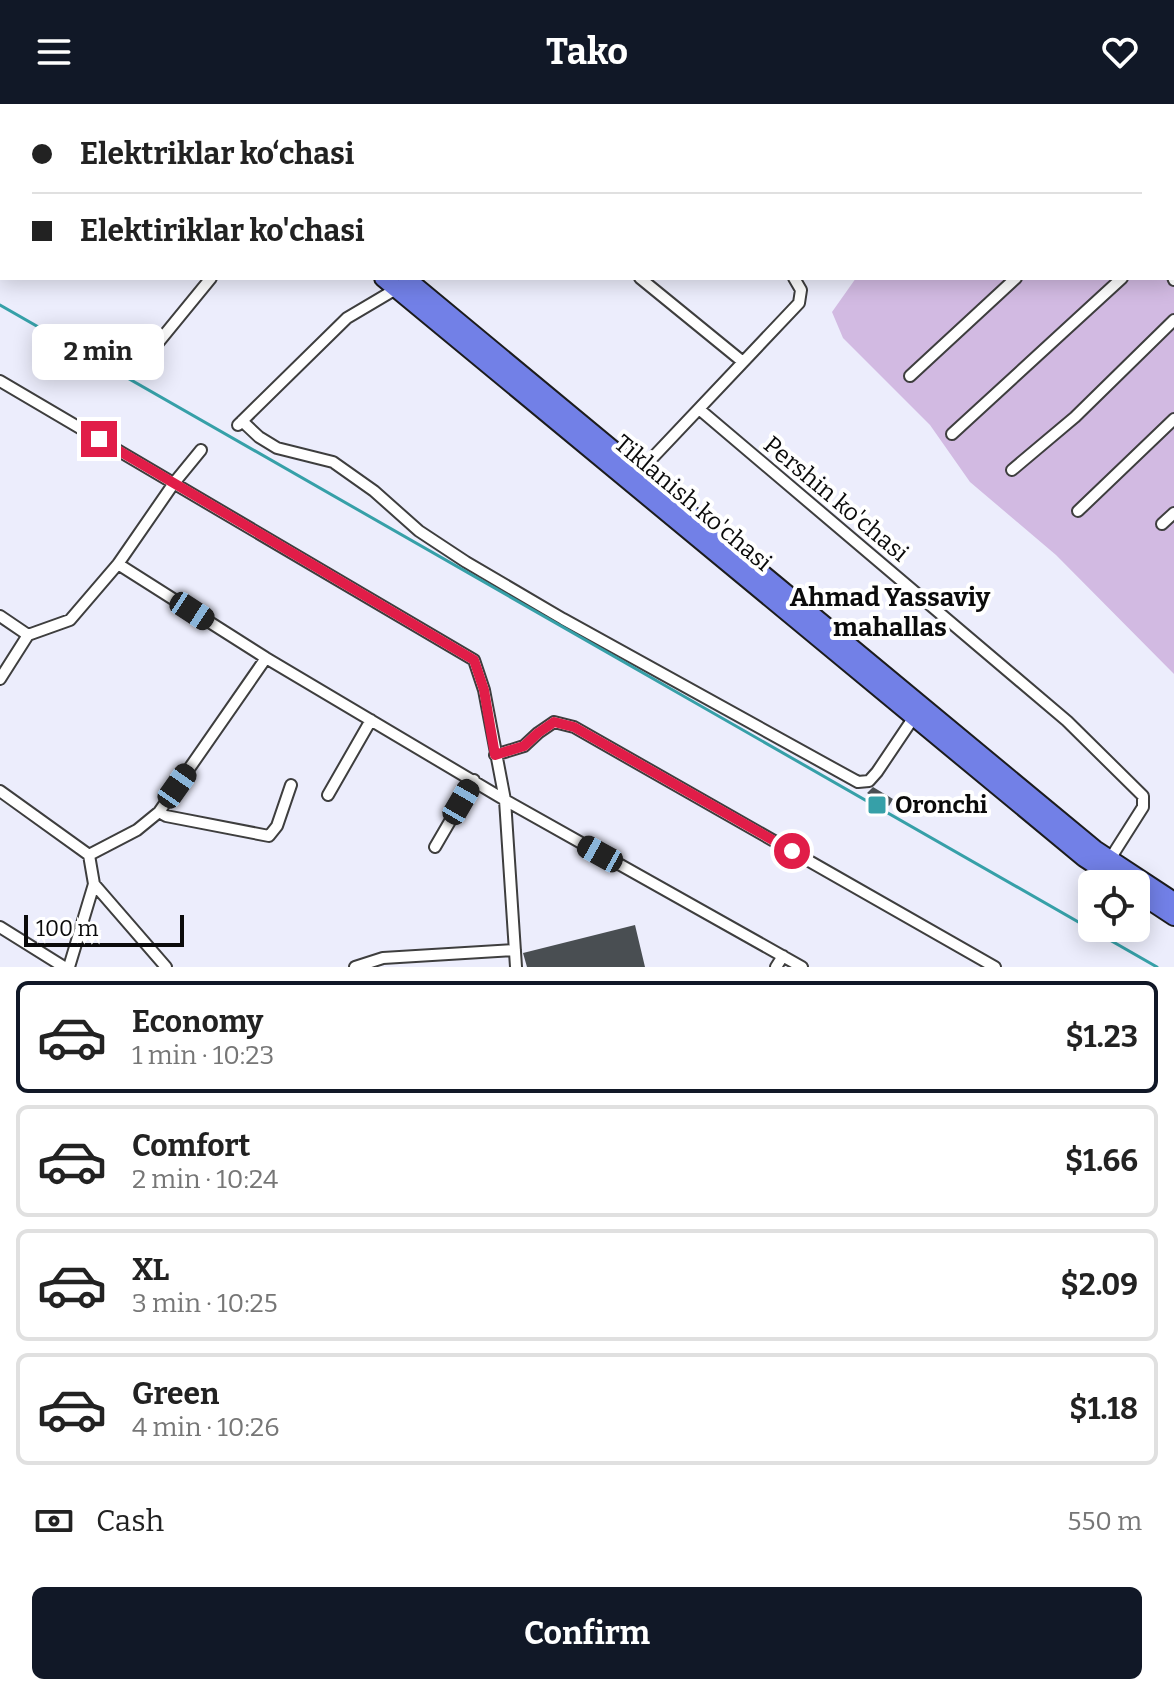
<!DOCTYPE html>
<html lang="en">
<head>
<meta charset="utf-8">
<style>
  :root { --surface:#fff; --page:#f6f6f6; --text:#222; --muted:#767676; --line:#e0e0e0; --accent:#111827 }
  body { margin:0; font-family:Bitter,serif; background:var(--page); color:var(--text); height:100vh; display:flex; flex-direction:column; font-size:30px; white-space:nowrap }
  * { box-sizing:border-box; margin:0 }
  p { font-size:26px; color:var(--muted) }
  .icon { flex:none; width:44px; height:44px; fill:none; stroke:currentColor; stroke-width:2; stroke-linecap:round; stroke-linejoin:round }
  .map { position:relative; height:863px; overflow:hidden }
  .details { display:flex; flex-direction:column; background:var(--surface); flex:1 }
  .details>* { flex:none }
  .banner { position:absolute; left:0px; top:0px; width:1174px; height:176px; box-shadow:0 4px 20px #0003; display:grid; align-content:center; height:176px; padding:0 32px; background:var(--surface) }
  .controls { position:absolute; left:1078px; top:766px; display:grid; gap:16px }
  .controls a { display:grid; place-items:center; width:72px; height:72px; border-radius:12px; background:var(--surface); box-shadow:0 4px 20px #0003; font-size:40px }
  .scale { position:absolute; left:24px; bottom:20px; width:160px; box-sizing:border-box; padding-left:8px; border:4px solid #0b0b0b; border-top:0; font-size:22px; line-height:28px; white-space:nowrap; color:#0b0b0b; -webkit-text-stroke:6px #fff; paint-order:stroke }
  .end { position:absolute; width:36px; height:36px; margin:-18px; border:10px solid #e11d48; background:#fff; box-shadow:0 0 0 4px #fff }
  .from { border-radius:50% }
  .bubble { position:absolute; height:56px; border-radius:12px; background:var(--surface); box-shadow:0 4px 20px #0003; font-size:26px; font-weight:700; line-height:56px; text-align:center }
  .car { position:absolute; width:24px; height:48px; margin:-24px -12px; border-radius:10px; box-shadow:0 0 6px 2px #0007; background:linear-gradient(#222 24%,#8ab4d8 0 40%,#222 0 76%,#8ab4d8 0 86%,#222 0) }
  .banner b { display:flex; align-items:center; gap:28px; height:76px; font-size:30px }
  .banner b+b { border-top:2px solid var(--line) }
  .banner i { width:20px; height:20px; background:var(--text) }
  ul { padding:14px 0 0; list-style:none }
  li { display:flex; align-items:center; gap:24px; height:112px; margin:0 16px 12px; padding:0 16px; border:4px solid var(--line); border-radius:12px }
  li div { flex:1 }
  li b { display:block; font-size:30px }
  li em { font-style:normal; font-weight:700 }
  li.on { border-color:var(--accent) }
  li>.icon { width:72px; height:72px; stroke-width:1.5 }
  .pay { display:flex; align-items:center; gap:20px; height:88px; padding:0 32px; font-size:30px }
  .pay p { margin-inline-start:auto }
  .action { display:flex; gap:16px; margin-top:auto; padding:16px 32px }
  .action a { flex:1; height:92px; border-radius:12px; background:var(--accent); color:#fff; font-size:32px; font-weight:700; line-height:92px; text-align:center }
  header { display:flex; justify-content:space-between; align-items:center; height:104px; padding:0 32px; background:var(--accent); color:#fff; font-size:36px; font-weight:700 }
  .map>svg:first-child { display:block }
</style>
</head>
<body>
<header><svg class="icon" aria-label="menu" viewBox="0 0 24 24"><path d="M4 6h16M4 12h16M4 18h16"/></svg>Tako<svg class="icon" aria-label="heart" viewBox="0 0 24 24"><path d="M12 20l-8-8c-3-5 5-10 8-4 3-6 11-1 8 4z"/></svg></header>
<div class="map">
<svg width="1174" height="863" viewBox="0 0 1174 863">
  <rect width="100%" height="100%" fill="#ecedfc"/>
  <path fill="#d2bae2" d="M756 0H1159L1161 2H754Z
    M1172 16 1174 19V570L1056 451 970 378 930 321 843 234 832 208 856 174H1172Z"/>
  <path fill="#494e52" d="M873 683 893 695 889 702 867 689Z
    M635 821 645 863H527L523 849Z"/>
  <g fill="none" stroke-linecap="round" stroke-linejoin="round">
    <defs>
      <path id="minor" d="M348 0 350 2
        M503 0 506 2
        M680 0 681 2
        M920 0 921 2
        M1070 0 1077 2
        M220 2 221 0
        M553 2 555 0
        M1050 2 1052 0
        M1172 170 1174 176
        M640 174 743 258
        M139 262 211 174
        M910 272 1016 174
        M0 277 474 556 484 586 505 696 516 863
        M699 305 1067 617 1143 692V703L1110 755
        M242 317 259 333 277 344 333 358 374 387 419 427 466 458 563 515 858 678 869 677 877 668 914 613
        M238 321 347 214 396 185
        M952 330 1122 174
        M1012 366 1075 313 1174 216
        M640 367 799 199 801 186 794 174
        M1078 407 1174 315
        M1162 420 1174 409
        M118 460 266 554 505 696 802 863
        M0 512 28 531
        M28 531 70 516 118 460 174 379 201 346
        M0 575 28 531
        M495 651 524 642 538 629 554 618 574 623 995 863
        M0 687 89 751 94 780 69 863
        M328 691 371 616
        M159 708 166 712 269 732 277 722 291 681
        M435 743 474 676
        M89 751 137 726 159 708 266 554
        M94 780 166 863
        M0 823 64 863
        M355 863 383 854 515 846
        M776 863 783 852"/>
      <path id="primary" d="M174 0 177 2
        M197 0 199 2
        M383 174 1084 754 1124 780
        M406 174 1095 745 1174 797
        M1136 788 1174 813"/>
    </defs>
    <use href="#minor" stroke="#3e3e3e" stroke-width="14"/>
    <use href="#primary" stroke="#1c1c1c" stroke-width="20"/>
    <use href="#minor" stroke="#fff" stroke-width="10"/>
    <use href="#primary" stroke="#7280e7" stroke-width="16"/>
    <path stroke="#36a0a8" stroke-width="3" d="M0 201 1157 863"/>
  </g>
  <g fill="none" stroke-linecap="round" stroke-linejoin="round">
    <path stroke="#e11d48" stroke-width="10" d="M99 335 474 556 484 586 495 651 524 642 538 629 554 618 574 623 792 747"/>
  </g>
  <rect fill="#36a0a8" stroke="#fff" stroke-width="3" x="867" y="691" width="20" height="20" rx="4"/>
  <g text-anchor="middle" stroke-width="8" stroke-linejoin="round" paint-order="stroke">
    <g font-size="24" fill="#0b0b0b" stroke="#fff">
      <text transform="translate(836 395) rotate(40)" y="8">Pershin ko'chasi</text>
      <text transform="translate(693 399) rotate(40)" y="8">Tiklanish ko'chasi</text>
    </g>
    <g font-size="24" font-weight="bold" fill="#0b0b0b" stroke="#fff" text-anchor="start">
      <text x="895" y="709">Oronchi</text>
    </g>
    <g font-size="26" font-weight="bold" fill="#0b0b0b" stroke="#fff">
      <text x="890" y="502">Ahmad Yassaviy<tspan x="890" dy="30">mahallas</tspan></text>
    </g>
  </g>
</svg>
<div class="controls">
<a><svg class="icon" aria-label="locate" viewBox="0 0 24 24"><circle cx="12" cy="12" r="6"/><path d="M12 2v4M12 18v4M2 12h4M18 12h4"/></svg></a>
</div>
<div class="scale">100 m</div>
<i class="end from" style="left:792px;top:747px"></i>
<i class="end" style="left:99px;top:335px"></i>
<div class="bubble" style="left:32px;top:220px;width:132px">2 min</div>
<i class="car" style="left:192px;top:507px;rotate:123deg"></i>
<i class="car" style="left:177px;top:682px;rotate:35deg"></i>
<i class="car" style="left:461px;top:698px;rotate:30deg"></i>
<i class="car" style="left:600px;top:750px;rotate:299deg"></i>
<div class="banner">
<b><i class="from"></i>Elektriklar ko‘chasi</b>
<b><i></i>Elektiriklar ko'chasi</b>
</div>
</div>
<section class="details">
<ul>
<li class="on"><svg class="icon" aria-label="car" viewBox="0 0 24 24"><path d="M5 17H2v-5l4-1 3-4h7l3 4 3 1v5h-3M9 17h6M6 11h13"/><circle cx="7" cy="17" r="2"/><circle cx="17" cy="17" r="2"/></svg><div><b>Economy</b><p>1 min · 10:23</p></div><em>$1.23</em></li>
<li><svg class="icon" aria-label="car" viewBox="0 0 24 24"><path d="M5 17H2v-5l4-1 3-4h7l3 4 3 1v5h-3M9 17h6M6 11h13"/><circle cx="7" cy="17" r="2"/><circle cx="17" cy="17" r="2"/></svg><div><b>Comfort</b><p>2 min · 10:24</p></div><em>$1.66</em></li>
<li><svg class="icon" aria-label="car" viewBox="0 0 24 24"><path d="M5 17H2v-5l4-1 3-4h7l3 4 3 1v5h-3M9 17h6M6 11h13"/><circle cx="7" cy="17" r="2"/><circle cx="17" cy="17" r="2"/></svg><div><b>XL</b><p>3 min · 10:25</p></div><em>$2.09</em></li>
<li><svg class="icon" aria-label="car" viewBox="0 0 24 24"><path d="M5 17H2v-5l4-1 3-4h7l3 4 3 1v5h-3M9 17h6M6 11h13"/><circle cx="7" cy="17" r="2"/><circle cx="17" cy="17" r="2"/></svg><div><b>Green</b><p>4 min · 10:26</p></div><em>$1.18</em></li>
</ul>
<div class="pay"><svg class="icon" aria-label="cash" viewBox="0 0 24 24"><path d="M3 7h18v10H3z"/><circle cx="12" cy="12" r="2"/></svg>Cash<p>550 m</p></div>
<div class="action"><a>Confirm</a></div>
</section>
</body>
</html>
